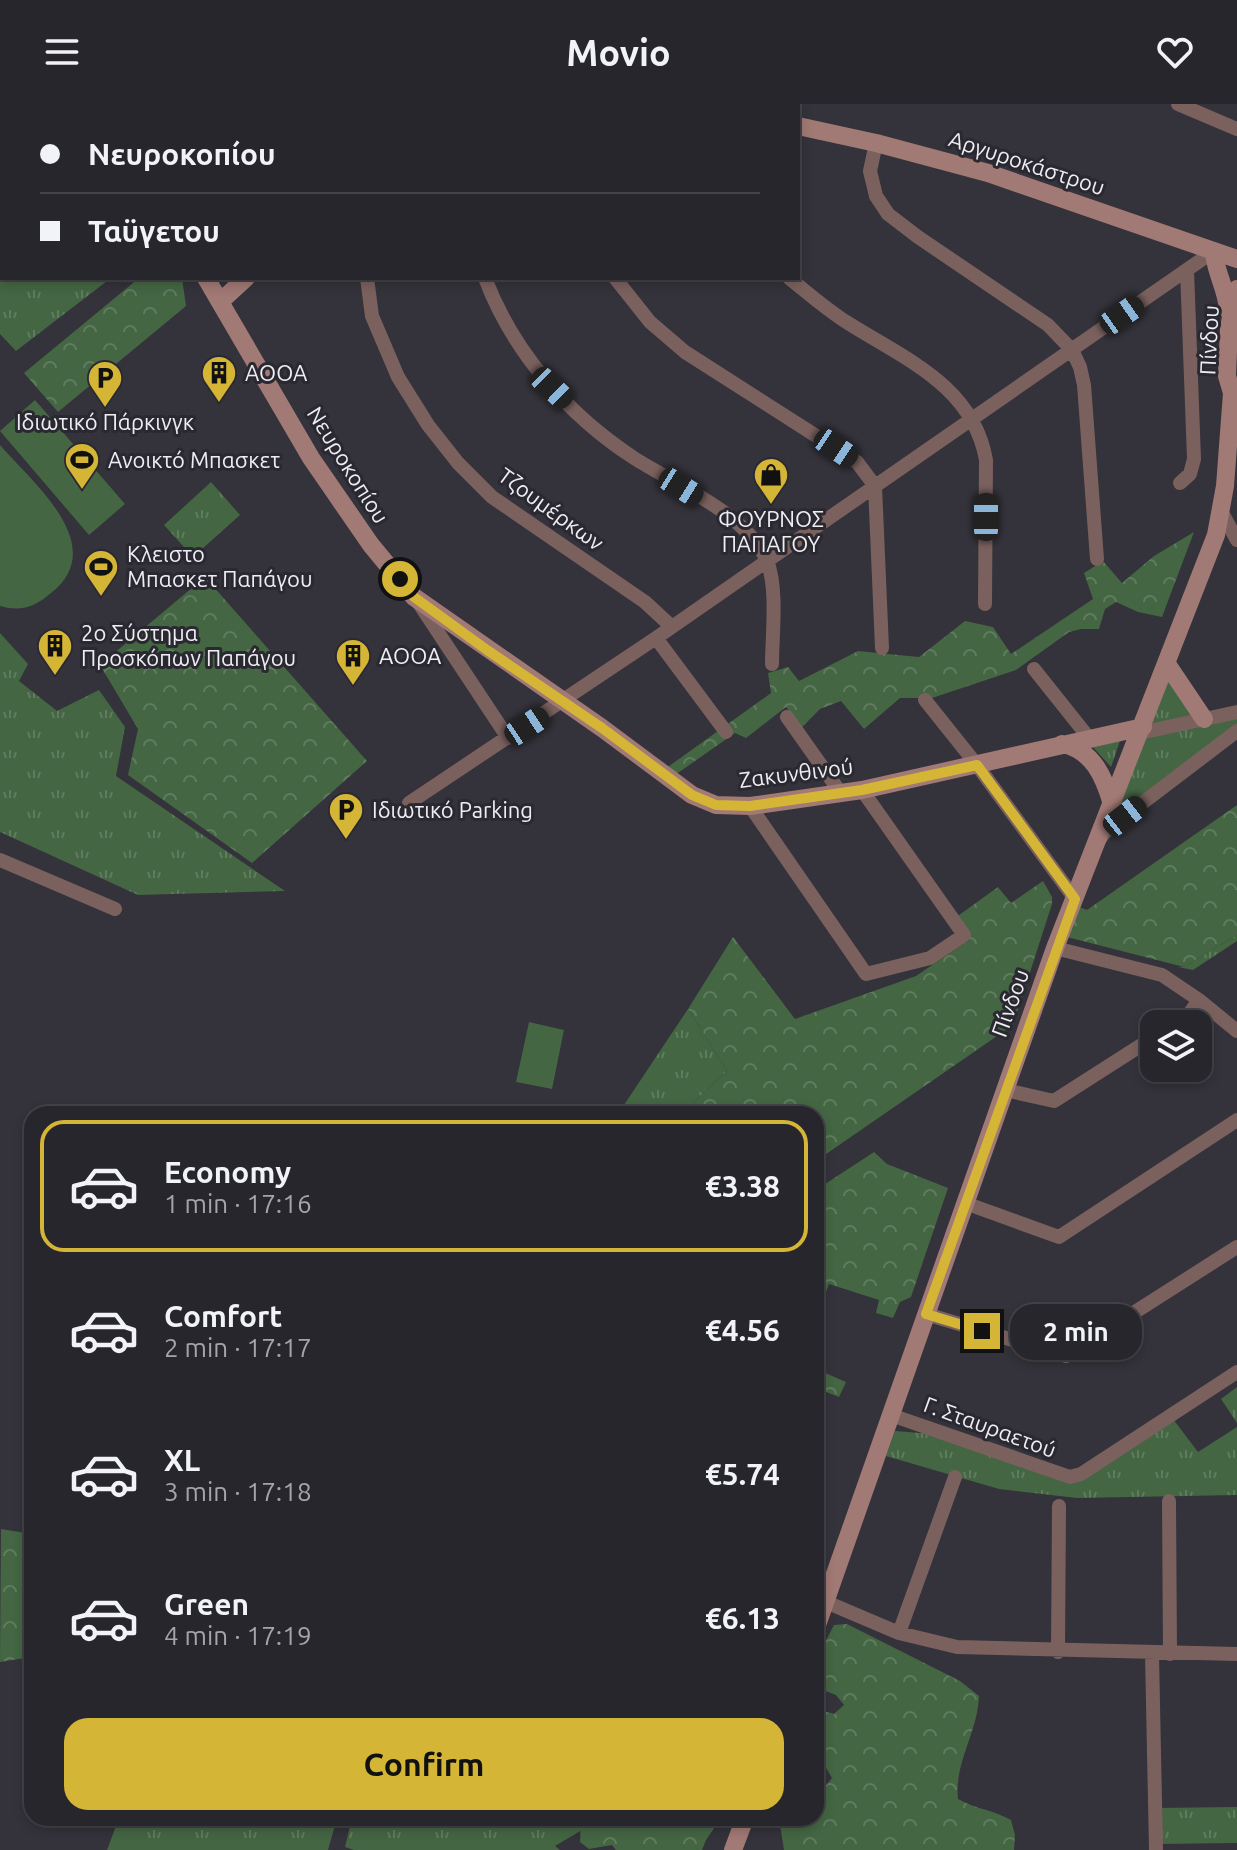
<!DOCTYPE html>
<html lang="en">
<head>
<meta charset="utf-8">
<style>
  :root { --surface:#27262c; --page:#2f2e34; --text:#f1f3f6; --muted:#a4a5a9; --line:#434348; --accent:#d4b535 }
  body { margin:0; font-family:Ubuntu,sans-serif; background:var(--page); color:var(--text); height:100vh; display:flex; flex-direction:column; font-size:30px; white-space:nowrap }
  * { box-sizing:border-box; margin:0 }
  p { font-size:26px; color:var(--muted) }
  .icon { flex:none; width:44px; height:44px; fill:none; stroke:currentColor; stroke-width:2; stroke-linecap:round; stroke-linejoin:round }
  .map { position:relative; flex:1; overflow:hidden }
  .details { position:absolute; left:24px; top:1002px; width:800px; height:720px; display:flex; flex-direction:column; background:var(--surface); border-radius:24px; box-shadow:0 4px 12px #0003,0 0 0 2px var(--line) }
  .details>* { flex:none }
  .hud { position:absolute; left:0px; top:0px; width:800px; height:176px; box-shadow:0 4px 12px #0003,0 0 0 2px var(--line); display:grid; align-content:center; height:176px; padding:0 40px; background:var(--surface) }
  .fabs { position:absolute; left:1140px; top:906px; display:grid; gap:16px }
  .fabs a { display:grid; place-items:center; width:72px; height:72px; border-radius:16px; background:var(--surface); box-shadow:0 4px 12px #0003,0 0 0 2px var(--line); font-size:40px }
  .end { position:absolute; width:36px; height:36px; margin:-18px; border:10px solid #d4b535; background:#111; box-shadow:0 0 0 4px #111 }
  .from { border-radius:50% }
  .bubble { position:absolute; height:56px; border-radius:24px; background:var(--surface); box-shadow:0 4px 12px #0003,0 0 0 2px var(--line); font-size:26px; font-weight:700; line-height:56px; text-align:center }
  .car { position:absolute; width:24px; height:48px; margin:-24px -12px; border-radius:10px; box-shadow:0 0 6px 2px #0007; background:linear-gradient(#222 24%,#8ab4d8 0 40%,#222 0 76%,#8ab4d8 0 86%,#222 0) }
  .hud b { display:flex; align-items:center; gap:28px; height:76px; font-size:30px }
  .hud b+b { border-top:2px solid var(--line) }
  .hud i { width:20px; height:20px; background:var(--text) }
  ul { padding:14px 0 0; list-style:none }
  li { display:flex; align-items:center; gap:24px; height:132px; margin:0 16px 12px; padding:0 24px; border:4px solid transparent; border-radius:24px }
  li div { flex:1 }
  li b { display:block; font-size:30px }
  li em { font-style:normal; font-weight:700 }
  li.on { border-color:var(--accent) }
  li>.icon { width:72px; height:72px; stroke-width:1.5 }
  .primary-button { display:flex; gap:16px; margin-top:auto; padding:16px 40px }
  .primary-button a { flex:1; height:92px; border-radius:24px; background:var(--accent); color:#111; font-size:32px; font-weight:700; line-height:92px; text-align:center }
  header { display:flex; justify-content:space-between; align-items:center; height:104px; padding:0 40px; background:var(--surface); font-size:36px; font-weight:700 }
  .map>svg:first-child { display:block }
</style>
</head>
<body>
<header><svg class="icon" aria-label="menu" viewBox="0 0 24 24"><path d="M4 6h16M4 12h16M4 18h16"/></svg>Movio<svg class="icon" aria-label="heart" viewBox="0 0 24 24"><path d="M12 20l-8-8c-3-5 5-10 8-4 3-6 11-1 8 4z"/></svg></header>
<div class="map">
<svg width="1237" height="1746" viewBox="0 0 1237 1746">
  <defs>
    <pattern id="grass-tufts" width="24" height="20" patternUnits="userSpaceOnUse" patternTransform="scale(2)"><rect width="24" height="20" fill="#446643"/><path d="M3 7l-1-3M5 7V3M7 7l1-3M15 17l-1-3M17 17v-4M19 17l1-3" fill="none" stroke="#5f7c5f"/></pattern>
    <pattern id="forest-crowns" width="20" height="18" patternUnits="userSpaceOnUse" patternTransform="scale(2)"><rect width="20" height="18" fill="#446643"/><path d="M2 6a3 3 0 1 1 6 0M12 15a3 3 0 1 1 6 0" fill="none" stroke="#5f7c5f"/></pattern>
  </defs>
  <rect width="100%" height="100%" fill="#34323a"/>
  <path fill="url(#grass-tufts)" d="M0 0H42L2 2V174H111L16 247 0 230Z
    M211 378 240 411 193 453 164 421Z
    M0 529 28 560 19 577 57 607 99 586 125 623 116 672 285 787 138 791 0 728Z
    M1164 568 1193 613 1144 621Z
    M1237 614V623L1108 719 1140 630Z
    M1119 637H1120L1111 663 1092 642Z
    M1237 831V837L1193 866 1178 863H1184Z
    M688 905 727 967 681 1010H618Z
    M1237 1283V1319L1221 1295Z
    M1170 1311 1198 1348 1237 1323V1391L1077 1394 999 1385 886 1352 895 1327 945 1331 1081 1370Z
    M1237 1703V1739L1155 1740V1704Z
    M119 1714H337L328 1746H107Z
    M352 1714H582L587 1723 555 1742 560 1746H354L345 1743Z"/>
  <path fill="url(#forest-crowns)" d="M139 174H182L186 202 58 308 24 269Z
    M1194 428 1162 513 1138 508 1116 498 1105 505 1099 525H1081L1069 528 1016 566 932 594H900L864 625 841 597 820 605 802 623 786 603 746 634 735 629 675 671 665 665 771 589 768 569 788 563 799 577 858 547 919 553 965 517 993 523 1011 550 1093 495 1084 469 1103 457 1122 479 1154 452Z
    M205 473 367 657 252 759 128 671 138 625 100 561Z
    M1237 701V831L1184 863 1067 833 1079 803 1087 806Z
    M1043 777 1052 793V800L1013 921 816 1057V1010H681L727 967 688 905 733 833 795 915 916 872 969 836 955 814 998 783 1011 799Z
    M874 1048 887 1060 948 1084 911 1193 900 1198 893 1214 876 1209 879 1196 829 1180 816 1215V1086Z
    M816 1265 846 1278 839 1293 816 1284Z
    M1 1425 32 1430V1558L25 1554 0 1558Z
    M847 1520 960 1577 979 1592C978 1628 954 1659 958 1695 975 1705 994 1706 1011 1716L1015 1731 1014 1746H784L779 1714H816V1688L822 1686 832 1674 825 1662 816 1659V1605L834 1610 844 1601 836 1591 823 1586C816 1557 820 1547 834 1521Z
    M581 1714H721L706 1736 702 1746H616L612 1741 589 1745 580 1738Z"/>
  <path fill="#446643" d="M35 296 125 400 89 431 0 327Z
    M0 341C32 378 111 442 51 489 35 503 21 508 0 502Z
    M529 918 564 926 552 985 516 978Z"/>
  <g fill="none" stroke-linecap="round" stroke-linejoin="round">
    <path stroke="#7a615e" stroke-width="14" d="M231 0V2
      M462 0V2
      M1178 0 1237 25
      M579 2V0
      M876 39 870 67 876 92 888 110 918 133 1048 221 1072 246 1080 263 1084 281 1097 455
      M367 174 372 212 398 273 428 321 458 359 492 393 645 498 672 523
      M485 174C513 248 568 311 634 354 676 381 746 409 767 457 778 484 772 532 772 560
      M615 174 650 218 685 248 857 358 875 382 882 544
      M789 174C808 189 827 206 848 219 905 255 973 282 986 356L985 500
      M1180 379 1190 370 1194 355 1187 166
      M1221 407 1237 436
      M418 498 508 634
      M656 534 726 628
      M1034 565 1089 634
      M925 596 977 661 1075 795
      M787 613 840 688
      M1140 629 1237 608
      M409 699 656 534 1214 147
      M750 702 866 870 930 854 964 831 862 686
      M1099 736 1107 726 1237 627
      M0 756 115 805
      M1055 844 1162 871 1199 896 1237 927
      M1173 920 1189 910 1199 896
      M1005 986 1054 997 1154 933
      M965 1099 1059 1133 1237 1016
      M926 1210 1066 1252 1237 1143
      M891 1311 1070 1373 1081 1370 1237 1268
      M1169 1397 1170 1550
      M826 1498 899 1529 957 1543 1237 1550
      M899 1529 955 1373
      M1058 1548 1059 1402
      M1152 1550 1156 1746"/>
    <path stroke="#a17975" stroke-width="18" d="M695 0 704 2
      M149 2V0
      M434 2 436 0
      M798 22 876 39 988 69 1237 155
      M1214 147C1215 169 1227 185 1228 206
      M206 174 311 354 371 441 414 493 602 624 692 691 716 701 750 702 862 686 1143 623
      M221 197 246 174
      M1167 560 1204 615
      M1062 640C1093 646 1104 673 1112 700
      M816 1524 1055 844 1216 431 1225 382 1232 289 1227 272 1229 223 1237 185
      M733 1746 745 1714"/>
  </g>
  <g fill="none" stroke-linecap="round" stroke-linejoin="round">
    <path stroke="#d4b535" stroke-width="10" d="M400 475 414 493 487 546 602 624 692 691 716 701 750 702 862 686 977 661 1075 795 926 1210 982 1227"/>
  </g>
  <defs>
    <symbol id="building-pin" viewBox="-11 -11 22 30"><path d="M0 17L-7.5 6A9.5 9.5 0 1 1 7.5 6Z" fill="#d4b535" stroke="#2a2830"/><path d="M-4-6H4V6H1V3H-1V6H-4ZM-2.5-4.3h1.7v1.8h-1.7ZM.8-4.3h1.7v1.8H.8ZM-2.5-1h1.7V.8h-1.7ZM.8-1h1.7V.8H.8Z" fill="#111"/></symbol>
    <symbol id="parking-pin" viewBox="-11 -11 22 30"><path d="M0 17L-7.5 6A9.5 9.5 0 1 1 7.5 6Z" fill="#d4b535" stroke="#2a2830"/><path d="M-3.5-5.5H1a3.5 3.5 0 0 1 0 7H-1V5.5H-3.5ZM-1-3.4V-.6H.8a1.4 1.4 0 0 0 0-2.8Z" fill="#111"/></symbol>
    <symbol id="stadium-pin" viewBox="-11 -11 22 30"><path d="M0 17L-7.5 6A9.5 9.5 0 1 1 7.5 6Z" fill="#d4b535" stroke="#2a2830"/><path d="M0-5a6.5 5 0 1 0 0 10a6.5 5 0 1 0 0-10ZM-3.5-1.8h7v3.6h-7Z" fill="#111"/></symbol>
    <symbol id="shop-pin" viewBox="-11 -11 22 30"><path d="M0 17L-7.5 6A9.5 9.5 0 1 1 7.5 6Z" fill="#d4b535" stroke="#2a2830"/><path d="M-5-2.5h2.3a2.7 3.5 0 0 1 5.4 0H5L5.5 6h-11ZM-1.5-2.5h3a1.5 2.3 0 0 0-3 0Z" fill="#111"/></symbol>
  </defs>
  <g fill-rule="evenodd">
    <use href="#building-pin" x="199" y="249" width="40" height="54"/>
    <use href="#parking-pin" x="85" y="254" width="40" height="54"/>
    <use href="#stadium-pin" x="62" y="336" width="40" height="54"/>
    <use href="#shop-pin" x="751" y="351" width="40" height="54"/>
    <use href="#stadium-pin" x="81" y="443" width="40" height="54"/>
    <use href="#building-pin" x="35" y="522" width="40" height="54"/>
    <use href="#building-pin" x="333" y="532" width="40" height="54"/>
    <use href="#parking-pin" x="326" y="686" width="40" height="54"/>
  </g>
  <g text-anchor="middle" stroke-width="6" stroke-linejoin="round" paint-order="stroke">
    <g font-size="22" fill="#eeedf2" stroke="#2a2830">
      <text transform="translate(1027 59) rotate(18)" y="8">Αργυροκάστρου</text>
      <text transform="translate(1209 236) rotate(-87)" y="8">Πίνδου</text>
      <text transform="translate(348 361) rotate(58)" y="8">Νευροκοπίου</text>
      <text transform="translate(551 405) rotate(36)" y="8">Τζουμέρκων</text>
      <text transform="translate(796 669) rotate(-7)" y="8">Ζακυνθινού</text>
      <text transform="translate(1010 899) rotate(-70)" y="8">Πίνδου</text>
      <text transform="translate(990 1323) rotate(20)" y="8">Γ. Σταυραετού</text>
    </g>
    <g font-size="22" fill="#eeedf2" stroke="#2a2830" text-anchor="start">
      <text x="245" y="277">ΑΟΟΑ</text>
      <text x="105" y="326" text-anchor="middle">Ιδιωτικό Πάρκινγκ</text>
      <text x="108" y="364">Ανοικτό Μπασκετ</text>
      <text x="771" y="423" text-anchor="middle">ΦΟΥΡΝΟΣ<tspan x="771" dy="25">ΠΑΠΑΓΟΥ</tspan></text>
      <text x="127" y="458">Κλειστο<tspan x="127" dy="25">Μπασκετ Παπάγου</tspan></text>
      <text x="81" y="537">2ο Σύστημα<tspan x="81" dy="25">Προσκόπων Παπάγου</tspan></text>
      <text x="379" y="560">AOOA</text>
      <text x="372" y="714">Ιδιωτικό Parking</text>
    </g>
  </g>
</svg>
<div class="fabs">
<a><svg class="icon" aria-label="layers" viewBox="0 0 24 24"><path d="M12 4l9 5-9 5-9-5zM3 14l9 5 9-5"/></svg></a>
</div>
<i class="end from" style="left:400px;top:475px"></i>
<i class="end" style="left:982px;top:1227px"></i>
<div class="bubble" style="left:1010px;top:1200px;width:132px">2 min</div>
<i class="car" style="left:1122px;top:211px;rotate:55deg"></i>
<i class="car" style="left:552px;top:284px;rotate:134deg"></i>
<i class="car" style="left:836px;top:344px;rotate:124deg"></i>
<i class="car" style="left:681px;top:383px;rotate:122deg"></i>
<i class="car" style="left:986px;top:413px;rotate:0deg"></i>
<i class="car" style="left:527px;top:622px;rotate:57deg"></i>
<i class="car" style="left:1125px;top:712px;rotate:52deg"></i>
<div class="hud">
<b><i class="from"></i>Νευροκοπίου</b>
<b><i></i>Ταϋγετου</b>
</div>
<section class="details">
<ul>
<li class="on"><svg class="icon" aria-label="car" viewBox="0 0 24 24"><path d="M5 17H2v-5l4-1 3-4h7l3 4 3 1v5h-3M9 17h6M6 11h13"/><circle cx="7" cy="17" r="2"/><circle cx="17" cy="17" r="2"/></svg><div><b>Economy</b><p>1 min · 17:16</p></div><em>€3.38</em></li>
<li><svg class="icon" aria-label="car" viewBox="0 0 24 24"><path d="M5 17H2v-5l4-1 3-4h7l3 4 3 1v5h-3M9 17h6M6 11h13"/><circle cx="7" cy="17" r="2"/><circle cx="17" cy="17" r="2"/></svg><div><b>Comfort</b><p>2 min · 17:17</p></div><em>€4.56</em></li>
<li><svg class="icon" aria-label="car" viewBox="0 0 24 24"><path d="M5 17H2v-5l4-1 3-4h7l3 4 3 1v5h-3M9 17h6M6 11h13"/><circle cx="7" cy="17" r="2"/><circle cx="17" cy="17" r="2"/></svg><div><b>XL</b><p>3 min · 17:18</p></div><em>€5.74</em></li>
<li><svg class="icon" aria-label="car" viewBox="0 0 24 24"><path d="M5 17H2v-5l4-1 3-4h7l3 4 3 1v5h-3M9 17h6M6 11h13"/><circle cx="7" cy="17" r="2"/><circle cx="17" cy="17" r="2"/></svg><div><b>Green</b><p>4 min · 17:19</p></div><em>€6.13</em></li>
</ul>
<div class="primary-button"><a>Confirm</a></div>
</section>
</div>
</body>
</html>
